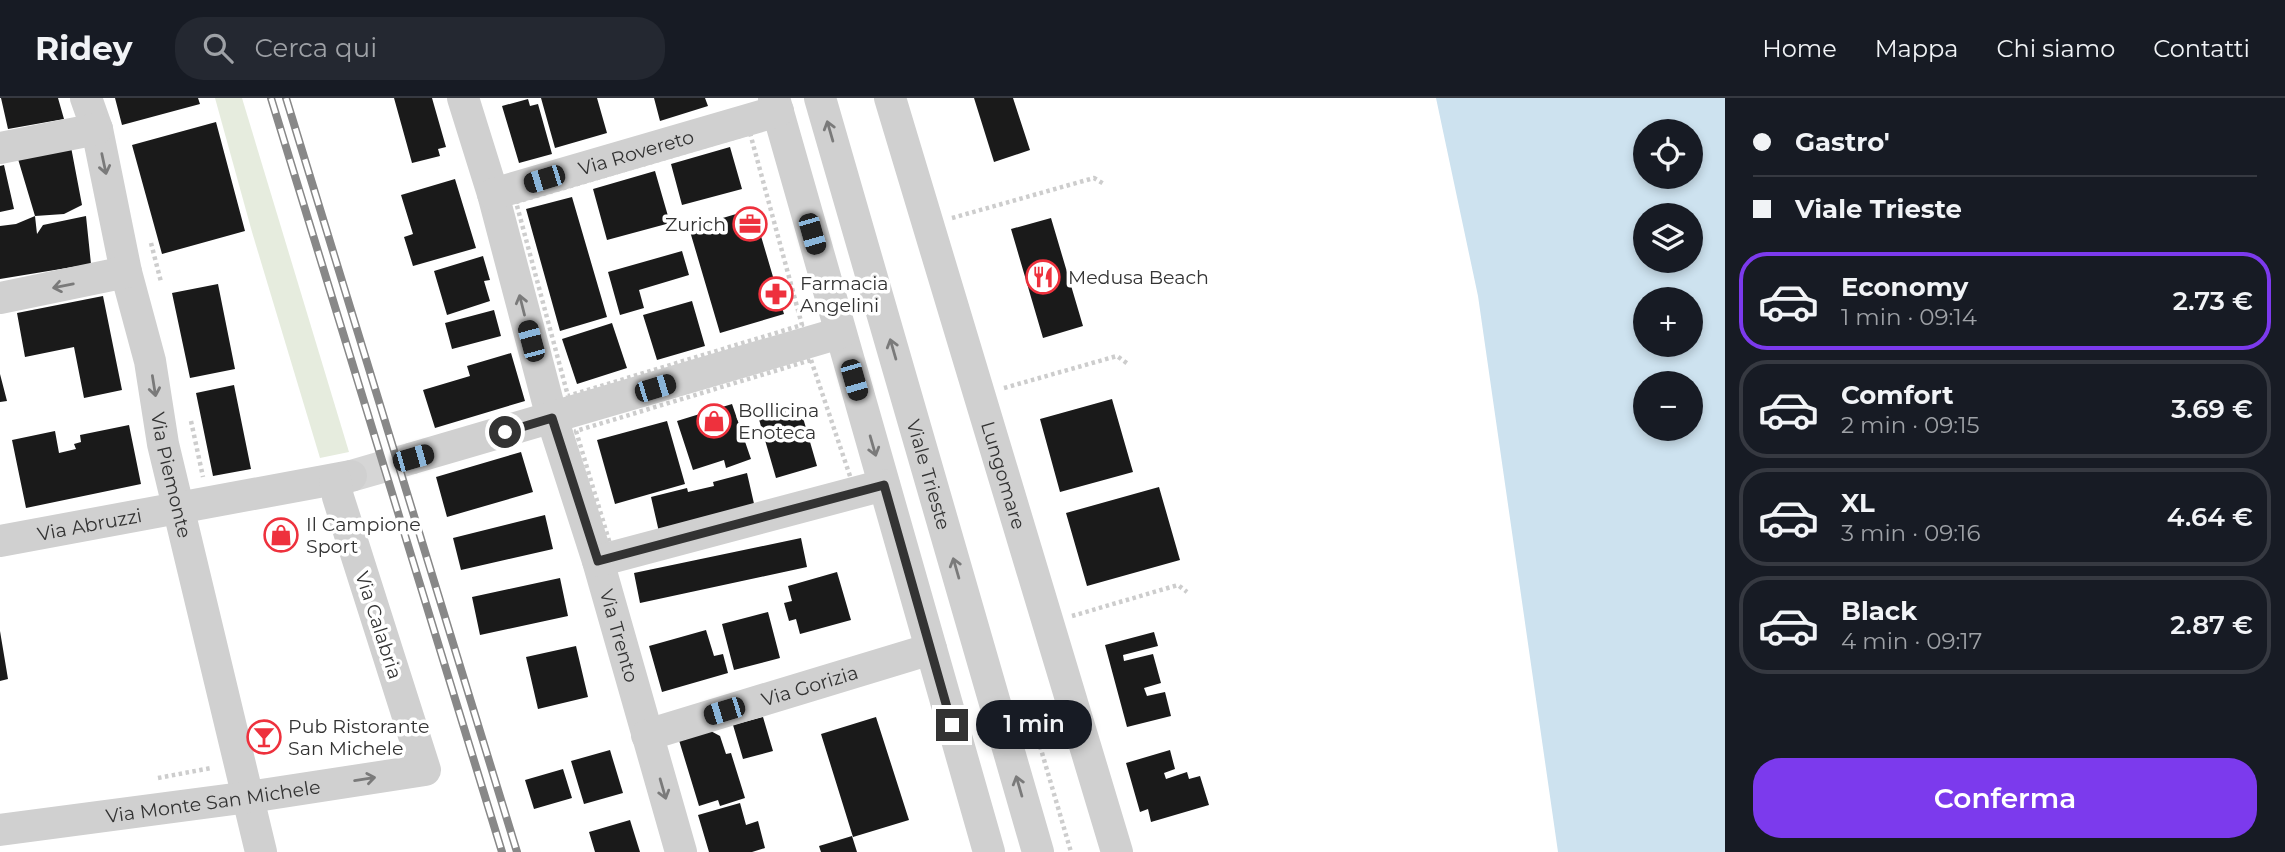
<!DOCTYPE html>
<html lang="it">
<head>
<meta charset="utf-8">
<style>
  :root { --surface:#171b24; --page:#242831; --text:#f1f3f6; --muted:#9ea1a6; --line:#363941; --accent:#7c3aed }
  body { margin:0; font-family:Montserrat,sans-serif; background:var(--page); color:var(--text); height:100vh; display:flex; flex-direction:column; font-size:26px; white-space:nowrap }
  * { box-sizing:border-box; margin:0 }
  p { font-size:23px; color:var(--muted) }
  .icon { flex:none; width:38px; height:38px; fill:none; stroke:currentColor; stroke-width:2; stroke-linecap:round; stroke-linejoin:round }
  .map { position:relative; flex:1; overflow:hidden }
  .drawer { display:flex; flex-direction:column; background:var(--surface); width:560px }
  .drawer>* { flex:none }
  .hud { display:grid; align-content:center; height:154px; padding:0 28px; background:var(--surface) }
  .fabs { position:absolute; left:1633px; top:21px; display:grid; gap:14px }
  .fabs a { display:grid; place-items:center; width:70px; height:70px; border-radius:50%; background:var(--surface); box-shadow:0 4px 10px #0003; font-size:35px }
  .end { position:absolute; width:32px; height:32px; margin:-16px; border:9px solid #333; background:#fff; box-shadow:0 0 0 4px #fff }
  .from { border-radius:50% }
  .bubble { position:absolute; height:49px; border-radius:24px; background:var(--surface); box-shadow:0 4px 10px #0003; font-size:23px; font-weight:600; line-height:49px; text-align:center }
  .car { position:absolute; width:21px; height:42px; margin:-21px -10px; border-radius:9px; box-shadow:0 0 5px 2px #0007; background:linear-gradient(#222 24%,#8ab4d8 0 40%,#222 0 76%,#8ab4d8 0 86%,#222 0) }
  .hud b { display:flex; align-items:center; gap:24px; height:66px; font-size:26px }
  .hud b+b { border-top:2px solid var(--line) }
  .hud i { width:18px; height:18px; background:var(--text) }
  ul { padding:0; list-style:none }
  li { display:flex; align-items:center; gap:21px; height:98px; margin:0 14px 10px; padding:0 14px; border:4px solid var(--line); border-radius:28px }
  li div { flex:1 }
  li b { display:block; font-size:26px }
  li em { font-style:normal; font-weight:600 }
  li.active { border-color:var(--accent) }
  li>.icon { width:63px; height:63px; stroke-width:1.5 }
  .primary-button { display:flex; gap:14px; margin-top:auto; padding:14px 28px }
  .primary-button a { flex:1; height:80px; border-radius:28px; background:var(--accent); color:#fff; font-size:28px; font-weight:600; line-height:80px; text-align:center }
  header { display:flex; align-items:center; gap:42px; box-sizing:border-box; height:98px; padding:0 35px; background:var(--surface); border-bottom:2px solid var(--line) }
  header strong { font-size:33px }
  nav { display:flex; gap:38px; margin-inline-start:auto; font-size:24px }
  .search { width:490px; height:63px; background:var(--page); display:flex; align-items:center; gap:18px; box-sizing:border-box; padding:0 24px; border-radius:28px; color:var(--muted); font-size:26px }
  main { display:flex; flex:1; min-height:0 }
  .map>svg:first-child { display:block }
</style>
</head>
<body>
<header>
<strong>Ridey</strong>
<div class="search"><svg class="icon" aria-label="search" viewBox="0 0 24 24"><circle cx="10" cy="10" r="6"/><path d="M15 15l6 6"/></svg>Cerca qui</div>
<nav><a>Home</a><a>Mappa</a><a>Chi siamo</a><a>Contatti</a></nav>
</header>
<main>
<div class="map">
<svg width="1725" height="754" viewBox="0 0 1725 754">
  <rect width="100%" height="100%" fill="#fff"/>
  <path fill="#e6ecde" d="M215 0H242L349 354 320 360 252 134Z"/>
  <path fill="#cde2ef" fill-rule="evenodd" d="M1436 0H1725V754H1558L1478 198ZM1645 33H1690V79H1645ZM1645 117H1690V163H1645ZM1645 201H1690V247H1645ZM1645 285H1690V331H1645Z"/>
  <path fill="#1a1a1a" d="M1 0H58L64 21 8 31Z
    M115 0H198L200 6 122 27Z
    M394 0H432L446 49 438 51 440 58 412 65Z
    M541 0H597L607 35 555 50Z
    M654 0H705L708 8 660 23Z
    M974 0H1013L1030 52 994 64Z
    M528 1 530 8 538 6 552 56 519 65 502 8Z
    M216 24 245 133 162 156 132 47Z
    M71 49 82 107 64 116 35 118 37 136 43 127 86 118 91 166 0 181V128L16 126 35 118 18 61Z
    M730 49 742 91 682 107 671 66Z
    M4 67 14 111 0 114V68Z
    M655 73 670 125 607 142 593 91Z
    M455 81 476 150 413 168 404 139 413 136 401 97Z
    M572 99 607 219 560 233 526 111Z
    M753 111 784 216 720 235 689 130Z
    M1051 120 1083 228 1043 240 1011 131Z
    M682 153 689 177 639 192 644 210 620 217 608 174Z
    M483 158 490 182 484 183 490 203 447 217 434 173Z
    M218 186 235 271 190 280 172 195Z
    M103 198 122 292 84 300 74 249 25 259 17 215Z
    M692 203 705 248 657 262 643 217Z
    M494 212 501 238 452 251 445 225Z
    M612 225 627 270 577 286 562 241Z
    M511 255 525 303 435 330 423 292 470 278 467 268Z
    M0 276 7 303 0 304Z
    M234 287 251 371 213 378 196 295Z
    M1112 301 1133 374 1060 394 1040 321Z
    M732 306 751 361 726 370 724 362 693 372 677 323Z
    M799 306 817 368 776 380 758 318Z
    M667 323 685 386 615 406 597 342Z
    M129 327 141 386 26 410 12 342 55 333 59 355 76 351 74 346 81 344 80 337Z
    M521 354 533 394 447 419 436 379Z
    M747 375 755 410 659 434 651 399 687 390 688 394 714 388 713 384Z
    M1159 389 1180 462 1087 488 1066 415Z
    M545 417 553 451 461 472 453 440Z
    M801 440 807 469 640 505 634 475Z
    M837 474 851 522 800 536 796 521 789 523 784 505 792 503 788 488Z
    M560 480 568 518 480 537 472 499Z
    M768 514 780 560 734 572 722 526Z
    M706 532 714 558 723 556 728 575 662 594 649 548Z
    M0 533 8 581 0 583Z
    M1154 534 1158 548 1123 557 1124 563 1153 556 1161 585 1144 590 1147 598 1165 594 1171 618 1127 629 1105 547Z
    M576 548 588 599 538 611 526 559Z
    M763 619 773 653 743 661 733 627Z
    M876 619 909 722 853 739 821 636Z
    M707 631 720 638 726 656 731 655 745 700 720 708 718 702 699 708 678 639Z
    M610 652 623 695 584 706 571 663Z
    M1170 652 1175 671 1164 675 1166 681 1187 674 1189 681 1200 678 1209 707 1151 724 1148 711 1140 714 1126 665Z
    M563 671 572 700 534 711 525 682Z
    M740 705 746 727 758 723 765 750 752 754H709L698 717Z
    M630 722 640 754H595L589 734Z
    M852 738 857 754H821L819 748Z"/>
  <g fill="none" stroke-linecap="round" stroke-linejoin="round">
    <path stroke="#d6d6d6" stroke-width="32" stroke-dasharray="32 16" stroke-linecap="butt" d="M351 378 413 360"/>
    <path stroke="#cdcdcd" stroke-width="4.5" stroke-dasharray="3.5 3.5" stroke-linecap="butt" d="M750 35 802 227 568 298 516 104Z
      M952 120 1094 80 1104 86
      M151 145 161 184
      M811 262 853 387 652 442 610 446 576 333Z
      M1004 290 1117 258 1128 266
      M191 323 203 379
      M1072 518 1178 487 1187 494
      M1040 648 1071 754
      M158 680 211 670"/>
    <g stroke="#d0d0d0" stroke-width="32">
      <path id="s1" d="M86 0 97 31 126 174 150 263 163 346 261 754"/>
      <path id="s2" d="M463 0 493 96 552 320 598 463 681 754"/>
      <path d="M774 0 989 754"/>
      <path id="s3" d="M820 0 1038 754"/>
      <path id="s4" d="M890 0 1117 754"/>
      <path d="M0 50 97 31"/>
      <path id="s5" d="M493 96 778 13"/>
      <path d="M0 200 126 174"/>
      <path d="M413 360 840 235"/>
      <path id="s6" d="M0 443 351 378"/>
      <path d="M598 463 884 387"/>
      <path id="s7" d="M647 637 931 551"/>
      <path id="s8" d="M0 732 249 699 425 672 338 399 335 382"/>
    </g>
    <defs>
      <path id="rail" d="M271 0 502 754
        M286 0 517 754"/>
    </defs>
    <use href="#rail" stroke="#888" stroke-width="8"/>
    <use href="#rail" stroke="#fff" stroke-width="5" stroke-dasharray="16" stroke-linecap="butt"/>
  </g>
  <defs><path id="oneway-shaft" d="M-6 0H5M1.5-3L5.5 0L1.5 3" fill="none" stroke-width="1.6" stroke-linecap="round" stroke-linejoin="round" transform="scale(1.75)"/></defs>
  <g stroke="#7a7a7a">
    <use href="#oneway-shaft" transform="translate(830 33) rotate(-106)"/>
    <use href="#oneway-shaft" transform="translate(104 66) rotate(78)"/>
    <use href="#oneway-shaft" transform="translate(63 188) rotate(169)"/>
    <use href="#oneway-shaft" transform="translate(522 207) rotate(-104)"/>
    <use href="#oneway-shaft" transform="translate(893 251) rotate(-106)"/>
    <use href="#oneway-shaft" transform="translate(154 288) rotate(81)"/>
    <use href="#oneway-shaft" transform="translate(873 348) rotate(74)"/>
    <use href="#oneway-shaft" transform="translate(956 470) rotate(-106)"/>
    <use href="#oneway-shaft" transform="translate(365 681) rotate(-9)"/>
    <use href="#oneway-shaft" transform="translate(1019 688) rotate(-106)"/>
    <use href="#oneway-shaft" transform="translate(663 691) rotate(74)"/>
  </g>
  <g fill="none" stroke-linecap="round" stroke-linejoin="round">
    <path stroke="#333" stroke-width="9" d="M505 334 552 320 598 463 884 387 952 627"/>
  </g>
  <defs>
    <symbol id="office-ring" viewBox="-11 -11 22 22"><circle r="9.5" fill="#fff" stroke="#ee313d" stroke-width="1.5"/><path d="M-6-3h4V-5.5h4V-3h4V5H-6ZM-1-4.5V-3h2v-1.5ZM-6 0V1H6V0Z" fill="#ee313d"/></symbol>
    <symbol id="restaurant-ring" viewBox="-11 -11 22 22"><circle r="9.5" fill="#fff" stroke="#ee313d" stroke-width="1.5"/><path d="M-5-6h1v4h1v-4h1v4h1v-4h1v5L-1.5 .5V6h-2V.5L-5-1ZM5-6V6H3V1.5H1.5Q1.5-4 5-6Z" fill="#ee313d"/></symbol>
    <symbol id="pharmacy-ring" viewBox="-11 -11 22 22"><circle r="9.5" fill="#fff" stroke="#ee313d" stroke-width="1.5"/><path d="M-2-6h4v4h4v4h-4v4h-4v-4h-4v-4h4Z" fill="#ee313d"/></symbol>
    <symbol id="shop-ring" viewBox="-11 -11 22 22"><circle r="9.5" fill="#fff" stroke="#ee313d" stroke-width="1.5"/><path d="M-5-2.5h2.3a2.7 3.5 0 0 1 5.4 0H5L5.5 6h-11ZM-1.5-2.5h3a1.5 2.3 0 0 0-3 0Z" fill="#ee313d"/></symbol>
    <symbol id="bar-ring" viewBox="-11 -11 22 22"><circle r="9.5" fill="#fff" stroke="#ee313d" stroke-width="1.5"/><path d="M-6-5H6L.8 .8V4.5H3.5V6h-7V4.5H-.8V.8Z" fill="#ee313d"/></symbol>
  </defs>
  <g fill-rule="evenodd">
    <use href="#office-ring" x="731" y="107" width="38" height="38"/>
    <use href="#restaurant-ring" x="1024" y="160" width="38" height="38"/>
    <use href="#pharmacy-ring" x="757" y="177" width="38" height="38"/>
    <use href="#shop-ring" x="695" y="304" width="38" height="38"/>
    <use href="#shop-ring" x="262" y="418" width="38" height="38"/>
    <use href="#bar-ring" x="245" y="620" width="38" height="38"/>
  </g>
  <g text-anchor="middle" stroke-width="7" stroke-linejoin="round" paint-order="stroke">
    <g font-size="19" fill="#333" stroke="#fff">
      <text dy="7" stroke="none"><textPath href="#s5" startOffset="149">Via Rovereto</textPath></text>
      <text dy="7" stroke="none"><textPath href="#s1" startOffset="387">Via Piemonte</textPath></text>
      <text dy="7" stroke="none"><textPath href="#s3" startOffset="392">Viale Trieste</textPath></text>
      <text dy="7" stroke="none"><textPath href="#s4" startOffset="394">Lungomare</textPath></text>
      <text dy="7" stroke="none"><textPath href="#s6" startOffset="91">Via Abruzzi</textPath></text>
      <text transform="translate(379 527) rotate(72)" y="7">Via Calabria</text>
      <text dy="7" stroke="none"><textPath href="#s2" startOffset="560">Via Trento</textPath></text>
      <text dy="7" stroke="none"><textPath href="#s7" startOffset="170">Via Gorizia</textPath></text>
      <text dy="7" stroke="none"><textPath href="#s8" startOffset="215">Via Monte San Michele</textPath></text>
    </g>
    <g font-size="19" fill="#333" stroke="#fff" text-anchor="start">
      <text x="726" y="133" text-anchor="end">Zurich</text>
      <text x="1068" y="186">Medusa Beach</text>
      <text x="800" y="192">Farmacia<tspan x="800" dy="22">Angelini</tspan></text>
      <text x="738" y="319">Bollicina<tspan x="738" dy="22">Enoteca</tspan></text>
      <text x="306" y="433">Il Campione<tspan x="306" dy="22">Sport</tspan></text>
      <text x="288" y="635">Pub Ristorante<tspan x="288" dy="22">San Michele</tspan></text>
    </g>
  </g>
</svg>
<div class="fabs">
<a><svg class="icon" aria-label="locate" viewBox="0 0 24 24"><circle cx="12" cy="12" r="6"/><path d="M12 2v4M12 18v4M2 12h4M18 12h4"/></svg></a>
<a><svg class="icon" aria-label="layers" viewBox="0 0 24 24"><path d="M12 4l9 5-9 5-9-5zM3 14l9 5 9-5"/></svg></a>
<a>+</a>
<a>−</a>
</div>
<i class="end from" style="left:505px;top:334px"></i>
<i class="end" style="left:952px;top:627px"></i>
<div class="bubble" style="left:976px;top:602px;width:116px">1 min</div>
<i class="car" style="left:544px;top:81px;rotate:253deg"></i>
<i class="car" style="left:812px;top:136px;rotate:164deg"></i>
<i class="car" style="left:531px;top:243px;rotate:345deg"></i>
<i class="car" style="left:854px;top:282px;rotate:164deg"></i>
<i class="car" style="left:655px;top:290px;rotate:73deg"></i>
<i class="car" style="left:413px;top:360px;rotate:74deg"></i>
<i class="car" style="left:724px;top:613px;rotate:253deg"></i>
</div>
<section class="drawer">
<div class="hud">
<b><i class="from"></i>Gastro'</b>
<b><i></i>Viale Trieste</b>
</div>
<ul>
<li class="active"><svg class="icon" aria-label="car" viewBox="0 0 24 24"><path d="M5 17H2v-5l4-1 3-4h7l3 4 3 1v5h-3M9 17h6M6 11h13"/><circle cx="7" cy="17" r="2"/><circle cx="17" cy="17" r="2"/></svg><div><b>Economy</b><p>1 min · 09:14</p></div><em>2.73 €</em></li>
<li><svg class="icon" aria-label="car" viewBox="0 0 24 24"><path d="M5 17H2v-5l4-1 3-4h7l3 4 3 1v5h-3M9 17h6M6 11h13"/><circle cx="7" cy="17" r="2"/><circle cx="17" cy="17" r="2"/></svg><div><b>Comfort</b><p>2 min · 09:15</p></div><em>3.69 €</em></li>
<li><svg class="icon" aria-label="car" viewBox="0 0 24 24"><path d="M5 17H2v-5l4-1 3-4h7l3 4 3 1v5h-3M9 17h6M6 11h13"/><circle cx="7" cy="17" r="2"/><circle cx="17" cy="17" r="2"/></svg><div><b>XL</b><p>3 min · 09:16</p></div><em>4.64 €</em></li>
<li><svg class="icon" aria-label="car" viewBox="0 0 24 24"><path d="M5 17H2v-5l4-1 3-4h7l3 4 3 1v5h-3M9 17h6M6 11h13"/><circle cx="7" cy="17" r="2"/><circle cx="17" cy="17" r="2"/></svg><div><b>Black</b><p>4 min · 09:17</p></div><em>2.87 €</em></li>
</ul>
<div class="primary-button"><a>Conferma</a></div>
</section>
</main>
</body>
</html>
